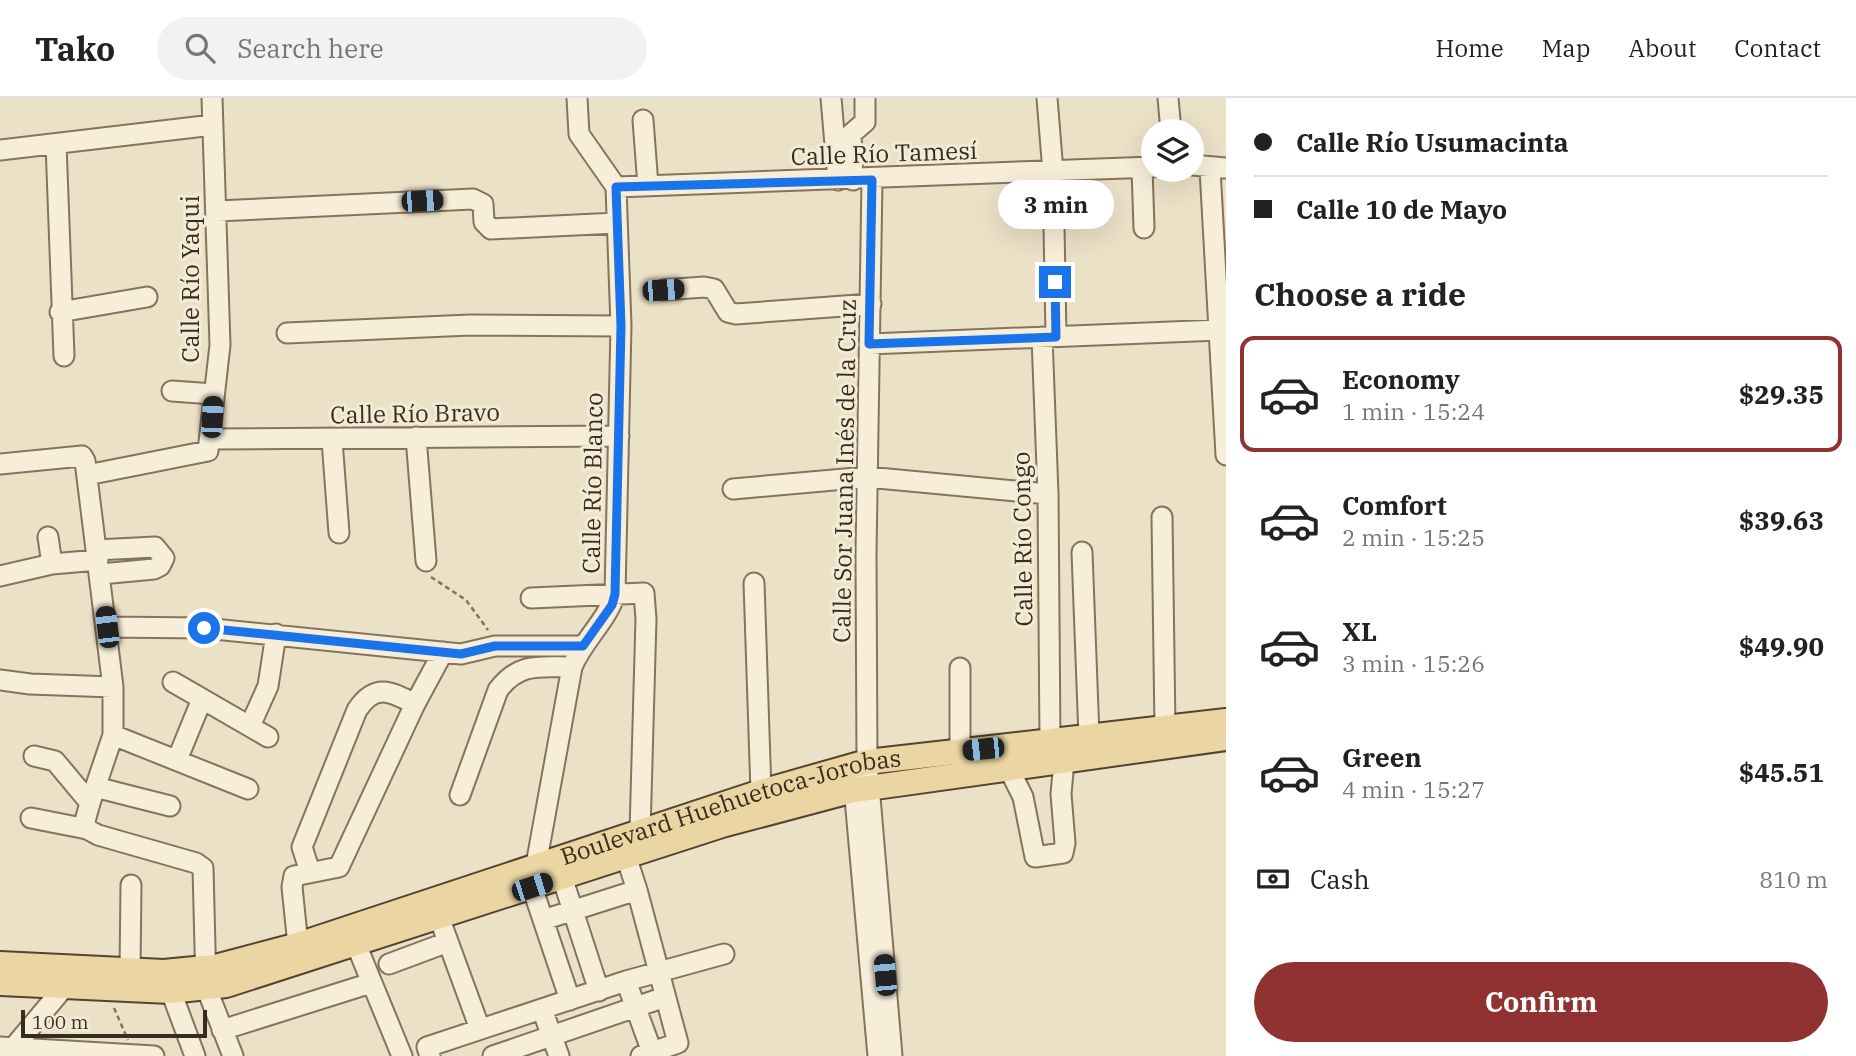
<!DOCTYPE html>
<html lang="en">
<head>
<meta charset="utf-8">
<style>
  :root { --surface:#fff; --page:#f2f2f2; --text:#222; --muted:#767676; --line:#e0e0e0; --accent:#913232 }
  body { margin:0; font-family:"IBM Plex Serif",serif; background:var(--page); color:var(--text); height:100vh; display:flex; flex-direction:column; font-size:26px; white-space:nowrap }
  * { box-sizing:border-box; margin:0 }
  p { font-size:23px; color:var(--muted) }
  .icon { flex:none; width:38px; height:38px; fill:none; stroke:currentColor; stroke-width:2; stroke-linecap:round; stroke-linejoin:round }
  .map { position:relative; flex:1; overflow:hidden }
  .drawer { display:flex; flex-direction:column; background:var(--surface); width:630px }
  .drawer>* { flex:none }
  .banner { display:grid; align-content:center; height:154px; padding:0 28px; background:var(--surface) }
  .tools { position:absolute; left:1141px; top:21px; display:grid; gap:14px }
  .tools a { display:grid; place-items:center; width:63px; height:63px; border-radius:50%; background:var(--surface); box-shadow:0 7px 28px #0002; font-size:35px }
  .scale { position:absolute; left:21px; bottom:18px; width:186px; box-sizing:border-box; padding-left:7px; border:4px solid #372c20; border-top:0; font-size:19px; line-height:24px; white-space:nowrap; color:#372c20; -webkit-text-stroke:5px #f3ebd6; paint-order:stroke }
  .end { position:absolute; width:32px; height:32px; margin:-16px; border:9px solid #1a73e8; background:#fff; box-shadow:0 0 0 4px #fff }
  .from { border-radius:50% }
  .bubble { position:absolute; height:49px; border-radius:24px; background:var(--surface); box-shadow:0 7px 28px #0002; font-size:23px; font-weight:800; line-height:49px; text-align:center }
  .car { position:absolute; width:21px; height:42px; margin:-21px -10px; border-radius:9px; box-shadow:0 0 5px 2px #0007; background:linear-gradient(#222 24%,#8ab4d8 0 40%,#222 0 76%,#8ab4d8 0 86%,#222 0) }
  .banner b { display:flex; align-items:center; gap:24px; height:66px; font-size:26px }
  .banner b+b { border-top:2px solid var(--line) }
  .banner i { width:18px; height:18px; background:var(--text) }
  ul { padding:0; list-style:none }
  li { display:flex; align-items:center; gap:21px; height:116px; margin:0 14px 10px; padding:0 14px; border:4px solid transparent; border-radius:14px }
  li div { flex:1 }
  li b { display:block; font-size:26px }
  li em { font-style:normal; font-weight:800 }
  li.selected { border-color:var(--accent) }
  li>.icon { width:63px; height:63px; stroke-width:1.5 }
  h2 { padding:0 28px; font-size:32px; line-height:84px }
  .pay { display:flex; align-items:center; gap:18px; height:77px; padding:0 28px; font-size:26px }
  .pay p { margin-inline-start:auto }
  .primary-button { display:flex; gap:14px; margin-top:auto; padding:14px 28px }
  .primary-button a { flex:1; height:80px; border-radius:42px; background:var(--accent); color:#fff; font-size:28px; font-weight:800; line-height:80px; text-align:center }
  header { display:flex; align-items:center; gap:42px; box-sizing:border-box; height:98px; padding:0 35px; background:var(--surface); border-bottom:2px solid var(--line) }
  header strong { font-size:33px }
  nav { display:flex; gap:38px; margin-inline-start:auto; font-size:24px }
  .search { width:490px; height:63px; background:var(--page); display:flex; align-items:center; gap:18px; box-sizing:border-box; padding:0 24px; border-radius:38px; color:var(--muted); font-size:26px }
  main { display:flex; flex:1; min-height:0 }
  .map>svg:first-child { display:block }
</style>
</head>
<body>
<header>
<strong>Tako</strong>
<div class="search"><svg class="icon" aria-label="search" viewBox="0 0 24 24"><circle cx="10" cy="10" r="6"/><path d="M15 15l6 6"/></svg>Search here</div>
<nav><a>Home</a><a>Map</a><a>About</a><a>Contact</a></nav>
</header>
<main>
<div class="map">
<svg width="1226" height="958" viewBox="0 0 1226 958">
  <rect width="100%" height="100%" fill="#ebe1c7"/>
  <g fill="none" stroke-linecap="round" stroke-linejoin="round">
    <defs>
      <path id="minor" d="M831 0 838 82
        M1047 0 1053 74 1056 238
        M1168 0 1171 33
        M643 22 648 88
        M56 46 64 258
        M0 52 213 27
        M1192 67 1226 70
        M1142 70 1144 130
        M1210 71 1226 357
        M853 82 851 36 865 24V0
        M872 82 866 456 867 664 892 958
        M616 89 1153 69
        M217 113 473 101 483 106 484 124 491 131 617 125
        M663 192 704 189 714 191 728 214 736 216 871 206
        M60 214 147 199
        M287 235 470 227 621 228
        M1042 239 1048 396 1050 643
        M869 246 1220 232
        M172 293 213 296
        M416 339 426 463
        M211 341 619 338
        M332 342 339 435
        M0 366 82 358 85 363 113 589V637L90 705 85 723 87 731
        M87 377 208 353 220 247 212 0
        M733 391 867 379 1048 396
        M1162 419 1165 630
        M48 439 52 466
        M96 452 155 449 164 460 160 468 154 471 101 476
        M1082 454 1089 639
        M0 478 52 466 98 462
        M754 485 761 694
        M531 500 644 495 646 521 640 734
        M107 529 204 530 461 556 495 548H583
        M960 570V653
        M0 582 30 586 113 589
        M173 584 268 639
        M415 606 443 554
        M250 628 268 588 276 536
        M113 637 248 691
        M34 658 55 663 90 705
        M177 662 202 601
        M1009 671 1023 699 1035 759 1063 755 1065 745 1061 696 1064 663
        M853 678 878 958
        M95 689 170 708
        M460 697 498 592C519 564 540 569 572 569
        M31 720 87 731 98 737 196 765 203 770 206 889 233 958
        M626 758 637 792
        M536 767 572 569C583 542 607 523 615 496L621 228 616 89 579 36 577 0
        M562 779 599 893
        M532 789 570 902
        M439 819 480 931
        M543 822 637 792 678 945 652 954
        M356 846 402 958
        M298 847 292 789 294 778 339 769 415 606C390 593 375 585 357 612L302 749 310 774
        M389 866 448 844
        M130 872 131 787
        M166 880 195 958
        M626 883 724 856
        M542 911 559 958
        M222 932 371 885
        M0 949 154 958
        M18 957 14 949 65 888
        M430 958 427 949 626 883 652 954 641 958
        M493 958 665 899"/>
      <g id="major">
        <path id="s1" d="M0 866 164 874 215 869 298 847 761 694 867 664 1226 623"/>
        <path d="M0 885 170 893 226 887 722 727 854 692 1226 640"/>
      </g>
    </defs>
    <use href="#minor" stroke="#86735e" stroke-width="23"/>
    <use href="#major" stroke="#544232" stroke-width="28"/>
    <path stroke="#86735e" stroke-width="2.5" stroke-dasharray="5 3.5" stroke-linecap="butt" d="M431 479 466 502 488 532
      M114 910 128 942"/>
    <use href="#minor" stroke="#f7eeda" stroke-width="19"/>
    <use href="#major" stroke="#ebd5a2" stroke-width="24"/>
  </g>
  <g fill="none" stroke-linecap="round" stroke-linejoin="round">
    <path stroke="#1a73e8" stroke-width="9" d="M204 530 461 556 495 548H583L612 507 615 496 621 228 616 89 872 82 869 246 1056 239 1055 184"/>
  </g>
  <g text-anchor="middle" stroke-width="6" stroke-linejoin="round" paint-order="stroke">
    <g font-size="24" fill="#372c20" stroke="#f3ebd6">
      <text transform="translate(884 56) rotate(-2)" y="8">Calle Río Tamesí</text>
      <text transform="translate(191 181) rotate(-90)" y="8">Calle Río Yaqui</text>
      <text transform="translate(415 316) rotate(-1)" y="8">Calle Río Bravo</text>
      <text transform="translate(845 373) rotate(-89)" y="8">Calle Sor Juana Inés de la Cruz</text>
      <text transform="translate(593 385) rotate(-89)" y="8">Calle Río Blanco</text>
      <text transform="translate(1023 441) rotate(-91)" y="8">Calle Río Congo</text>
      <text dy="8" stroke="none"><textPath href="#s1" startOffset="756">Boulevard Huehuetoca-Jorobas</textPath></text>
    </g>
  </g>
</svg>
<div class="tools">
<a><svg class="icon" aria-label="layers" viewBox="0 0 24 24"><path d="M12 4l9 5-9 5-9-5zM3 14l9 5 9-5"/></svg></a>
</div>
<div class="scale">100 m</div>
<i class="end from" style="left:204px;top:530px"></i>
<i class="end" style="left:1055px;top:184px"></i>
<div class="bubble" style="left:998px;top:82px;width:116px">3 min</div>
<i class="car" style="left:422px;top:103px;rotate:87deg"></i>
<i class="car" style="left:663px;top:192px;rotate:86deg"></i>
<i class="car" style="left:212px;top:319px;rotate:3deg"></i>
<i class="car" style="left:107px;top:529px;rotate:353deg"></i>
<i class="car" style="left:983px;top:651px;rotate:264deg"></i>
<i class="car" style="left:532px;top:789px;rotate:72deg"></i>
<i class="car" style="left:885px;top:877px;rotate:355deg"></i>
</div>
<section class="drawer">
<div class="banner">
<b><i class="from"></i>Calle Río Usumacinta</b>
<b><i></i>Calle 10 de Mayo</b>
</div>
<h2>Choose a ride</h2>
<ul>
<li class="selected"><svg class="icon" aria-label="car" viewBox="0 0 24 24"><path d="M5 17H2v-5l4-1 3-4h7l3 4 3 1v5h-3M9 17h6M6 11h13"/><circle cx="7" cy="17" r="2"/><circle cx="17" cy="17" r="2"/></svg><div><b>Economy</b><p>1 min · 15:24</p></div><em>$29.35</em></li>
<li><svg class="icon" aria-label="car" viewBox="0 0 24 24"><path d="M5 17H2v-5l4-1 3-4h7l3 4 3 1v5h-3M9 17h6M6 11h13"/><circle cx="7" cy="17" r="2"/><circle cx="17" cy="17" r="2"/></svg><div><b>Comfort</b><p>2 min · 15:25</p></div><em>$39.63</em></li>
<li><svg class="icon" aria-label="car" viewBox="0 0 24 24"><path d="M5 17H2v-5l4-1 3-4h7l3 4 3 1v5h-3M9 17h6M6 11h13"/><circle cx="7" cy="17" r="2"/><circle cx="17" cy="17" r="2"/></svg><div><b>XL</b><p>3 min · 15:26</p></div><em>$49.90</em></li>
<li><svg class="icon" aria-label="car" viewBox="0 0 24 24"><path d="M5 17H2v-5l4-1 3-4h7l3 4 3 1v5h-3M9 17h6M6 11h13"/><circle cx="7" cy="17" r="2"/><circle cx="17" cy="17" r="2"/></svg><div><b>Green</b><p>4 min · 15:27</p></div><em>$45.51</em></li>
</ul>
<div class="pay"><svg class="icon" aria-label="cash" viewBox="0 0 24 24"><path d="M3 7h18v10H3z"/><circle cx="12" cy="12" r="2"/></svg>Cash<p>810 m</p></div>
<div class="primary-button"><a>Confirm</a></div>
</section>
</main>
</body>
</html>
